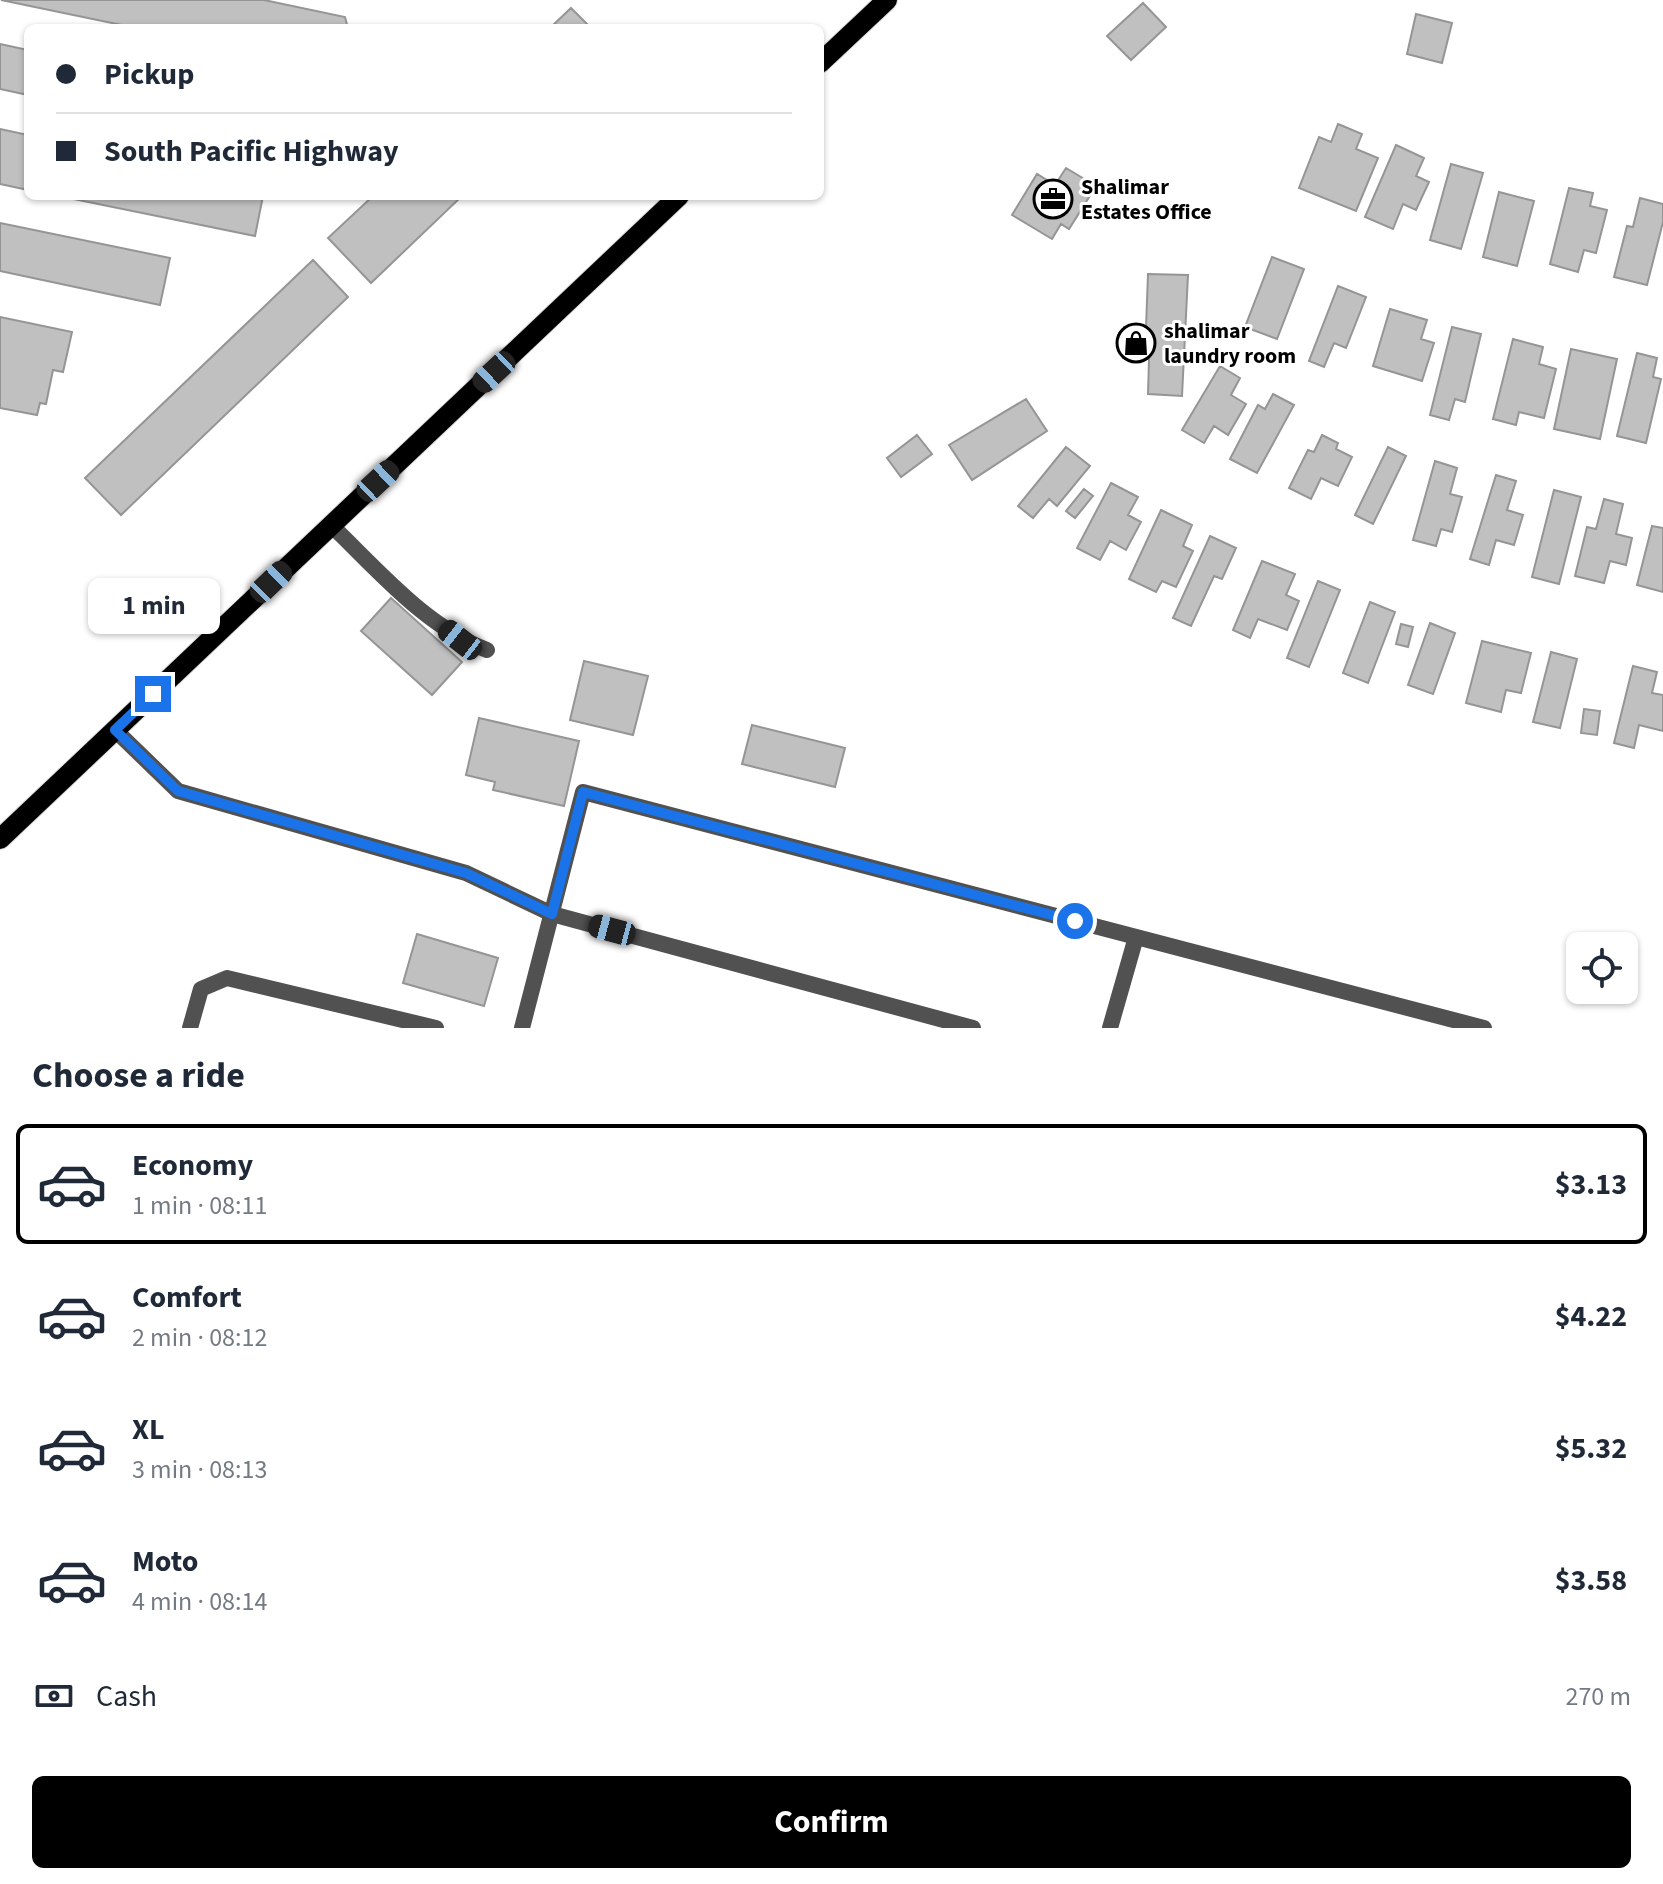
<!DOCTYPE html>
<html lang="en">
<head>
<meta charset="utf-8">
<style>
  :root { --surface:#fff; --page:#f6f6f7; --text:#1f2937; --muted:#747a83; --line:#e0e1e3; --accent:#000 }
  body { margin:0; font-family:"Source Sans 3",sans-serif; background:var(--page); color:var(--text); height:100vh; display:flex; flex-direction:column; font-size:30px; white-space:nowrap }
  * { box-sizing:border-box; margin:0 }
  p { font-size:26px; color:var(--muted) }
  .icon { flex:none; width:44px; height:44px; fill:none; stroke:currentColor; stroke-width:2; stroke-linecap:round; stroke-linejoin:round }
  .map { position:relative; height:1028px; overflow:hidden }
  .panel { display:flex; flex-direction:column; background:var(--surface); flex:1 }
  .panel>* { flex:none }
  .hud { position:absolute; left:24px; top:24px; width:800px; height:176px; border-radius:12px; box-shadow:0 2px 6px #0004; display:grid; align-content:center; height:176px; padding:0 32px; background:var(--surface) }
  .buttons { position:absolute; left:1566px; top:932px; display:grid; gap:16px }
  .buttons a { display:grid; place-items:center; width:72px; height:72px; border-radius:12px; background:var(--surface); box-shadow:0 2px 6px #0004; font-size:40px }
  .end { position:absolute; width:36px; height:36px; margin:-18px; border:10px solid #1a73e8; background:#fff; box-shadow:0 0 0 4px #fff }
  .from { border-radius:50% }
  .bubble { position:absolute; height:56px; border-radius:12px; background:var(--surface); box-shadow:0 2px 6px #0004; font-size:26px; font-weight:700; line-height:56px; text-align:center }
  .car { position:absolute; width:24px; height:48px; margin:-24px -12px; border-radius:10px; box-shadow:0 0 6px 2px #0007; background:linear-gradient(#222 24%,#8ab4d8 0 40%,#222 0 76%,#8ab4d8 0 86%,#222 0) }
  .hud b { display:flex; align-items:center; gap:28px; height:76px; font-size:30px }
  .hud b+b { border-top:2px solid var(--line) }
  .hud i { width:20px; height:20px; background:var(--text) }
  ul { padding:0; list-style:none }
  li { display:flex; align-items:center; gap:24px; height:120px; margin:0 16px 12px; padding:0 16px; border:4px solid transparent; border-radius:12px }
  li div { flex:1 }
  li b { display:block; font-size:30px }
  li em { font-style:normal; font-weight:700 }
  li.on { border-color:var(--accent) }
  li>.icon { width:72px; height:72px; stroke-width:1.5 }
  h2 { padding:0 32px; font-size:36px; line-height:96px }
  .pay { display:flex; align-items:center; gap:20px; height:88px; padding:0 32px; font-size:30px }
  .pay p { margin-inline-start:auto }
  .cta { display:flex; gap:16px; margin-top:auto; padding:16px 32px }
  .cta a { flex:1; height:92px; border-radius:12px; background:var(--accent); color:#fff; font-size:32px; font-weight:700; line-height:92px; text-align:center }
  .map>svg:first-child { display:block }
</style>
</head>
<body>
<div class="map">
<svg width="1663" height="1028" viewBox="0 0 1663 1028">
  <rect width="100%" height="100%" fill="#fff"/>
  <path fill="#c0c0c0" stroke="#959595" stroke-width="2" d="M1 0H264L345 17 348 28H136Z
    M1143 3 1166 27 1131 60 1107 36Z
    M571 8 591 28H550Z
    M1416 14 1452 23 1442 63 1407 54Z
    M0 44 28 50V95L0 89Z
    M1338 124 1362 134 1356 149 1378 158 1356 211 1299 188 1319 137 1331 142Z
    M0 129 28 135V190L0 184Z
    M1396 145 1424 158 1416 176 1429 182 1416 210 1403 204 1393 229 1365 217Z
    M1451 164 1483 173 1461 249 1430 240Z
    M1066 168 1096 186 1069 229 1061 224 1052 239 1012 215 1037 174 1055 185Z
    M1569 188 1593 193 1590 206 1607 210 1596 253 1584 250 1578 272 1550 264Z
    M1499 192 1534 201 1517 266 1483 257Z
    M59 196H263L255 236Z
    M373 196H462L371 283 328 238Z
    M1640 198 1663 204V222L1647 285 1614 277 1627 226 1633 227Z
    M0 223 170 258 160 305 0 271Z
    M1272 257 1304 269 1277 339 1245 327Z
    M313 260 348 297 121 515 85 478Z
    M1148 274 1188 275 1182 396 1148 394 1149 359 1123 358 1124 327 1146 328Z
    M1338 286 1366 297 1346 348 1334 343 1324 367 1309 361Z
    M1390 309 1427 320 1421 339 1434 343 1422 381 1373 366Z
    M0 317 72 332 63 372 53 370 46 404 40 403 37 415 0 408Z
    M1452 327 1481 334 1465 402 1455 399 1449 420 1430 415Z
    M1513 339 1543 347 1539 364 1556 369 1544 418 1519 412 1516 425 1493 419Z
    M1571 349 1617 359 1600 439 1554 429Z
    M1637 353 1657 358 1653 377 1661 379 1646 443 1617 436Z
    M1220 366 1240 378 1231 395 1246 404 1228 435 1214 426 1204 443 1182 430Z
    M1273 394 1294 405 1257 473 1230 459 1258 405 1265 409Z
    M1026 399 1047 431 972 480 949 445Z
    M917 435 932 454 901 477 887 458Z
    M1322 435 1338 443 1336 449 1352 457 1338 486 1321 478 1311 499 1289 488 1308 450 1314 452Z
    M1066 447 1090 466 1057 506 1049 499 1033 518 1018 506Z
    M1388 447 1406 456 1373 524 1355 515Z
    M1435 461 1457 468 1450 494 1462 497 1452 532 1441 529 1436 546 1413 540Z
    M1496 475 1516 481 1507 510 1523 515 1514 545 1496 540 1489 565 1470 559Z
    M1111 483 1138 497 1128 515 1141 522 1126 550 1110 541 1100 560 1077 548Z
    M1084 489 1093 496 1075 518 1066 511Z
    M1554 490 1581 497 1559 584 1532 577Z
    M1604 499 1623 504 1616 534 1632 538 1626 565 1610 561 1604 583 1575 576 1587 527 1596 529Z
    M1161 510 1192 525 1183 546 1193 551 1176 587 1162 581 1156 592 1129 579Z
    M1652 526 1663 528V592L1637 585Z
    M1210 536 1236 548 1222 579 1214 576 1191 626 1173 618Z
    M1262 561 1295 574 1286 595 1299 601 1287 630 1258 619 1250 638 1233 630Z
    M1318 581 1340 590 1309 667 1287 658Z
    M391 598 462 662 432 695 361 631Z
    M1370 602 1395 612 1368 683 1343 673Z
    M1430 623 1455 633 1433 694 1408 685Z
    M1401 624 1413 627 1408 647 1396 644Z
    M1482 641 1531 653 1521 693 1506 690 1501 712 1466 703Z
    M1551 652 1577 659 1560 728 1533 722Z
    M584 661 648 676 633 735 570 720Z
    M1633 666 1657 672 1652 693 1663 695V731L1639 725 1634 748 1614 743Z
    M1584 709 1600 711 1597 735 1581 733Z
    M479 718 579 741 564 806 493 790 495 782 466 775Z
    M752 725 845 748 835 787 742 764Z
    M417 934 498 958 484 1006 403 983Z"/>
  <g fill="none" stroke-linecap="round" stroke-linejoin="round">
    <defs>
      <path id="primary" d="M820 63 887 0
        M0 839 679 196"/>
    </defs>
    <use href="#primary" stroke="#dbdbdb" stroke-width="22"/>
    <path stroke="#515151" stroke-width="16" d="M331 525C378 570 426 627 487 650
      M115 730 178 791 466 873 552 914 973 1028
      M190 1028 201 989 227 978 436 1028
      M522 1028 583 792 1484 1028
      M1110 1028 1136 937"/>
    <use href="#primary" stroke="#000" stroke-width="20"/>
  </g>
  <g fill="none" stroke-linecap="round" stroke-linejoin="round">
    <path stroke="#1a73e8" stroke-width="10" d="M153 694 115 730 178 791 466 873 552 914 583 792 1075 921"/>
  </g>
  <defs>
    <symbol id="office-ring" viewBox="-11 -11 22 22"><circle r="9.5" fill="#fff" stroke="#000" stroke-width="1.5"/><path d="M-6-3h4V-5.5h4V-3h4V5H-6ZM-1-4.5V-3h2v-1.5ZM-6 0V1H6V0Z" fill="#000"/></symbol>
    <symbol id="shop-ring" viewBox="-11 -11 22 22"><circle r="9.5" fill="#fff" stroke="#000" stroke-width="1.5"/><path d="M-5-2.5h2.3a2.7 3.5 0 0 1 5.4 0H5L5.5 6h-11ZM-1.5-2.5h3a1.5 2.3 0 0 0-3 0Z" fill="#000"/></symbol>
  </defs>
  <g fill-rule="evenodd">
    <use href="#office-ring" x="1031" y="177" width="44" height="44"/>
    <use href="#shop-ring" x="1114" y="321" width="44" height="44"/>
  </g>
  <g text-anchor="middle" stroke-width="6" stroke-linejoin="round" paint-order="stroke">
    <g font-size="22" font-weight="bold" fill="#000" stroke="#fff" text-anchor="start">
      <text x="1081" y="194">Shalimar<tspan x="1081" dy="25">Estates Office</tspan></text>
      <text x="1164" y="338">shalimar<tspan x="1164" dy="25">laundry room</tspan></text>
    </g>
  </g>
</svg>
<div class="buttons">
<a><svg class="icon" aria-label="locate" viewBox="0 0 24 24"><circle cx="12" cy="12" r="6"/><path d="M12 2v4M12 18v4M2 12h4M18 12h4"/></svg></a>
</div>
<i class="end from" style="left:1075px;top:921px"></i>
<i class="end" style="left:153px;top:694px"></i>
<div class="bubble" style="left:88px;top:578px;width:132px">1 min</div>
<i class="car" style="left:494px;top:372px;rotate:227deg"></i>
<i class="car" style="left:378px;top:481px;rotate:47deg"></i>
<i class="car" style="left:271px;top:582px;rotate:46deg"></i>
<i class="car" style="left:460px;top:640px;rotate:308deg"></i>
<i class="car" style="left:612px;top:930px;rotate:285deg"></i>
<div class="hud">
<b><i class="from"></i>Pickup</b>
<b><i></i>South Pacific Highway</b>
</div>
</div>
<section class="panel">
<h2>Choose a ride</h2>
<ul>
<li class="on"><svg class="icon" aria-label="car" viewBox="0 0 24 24"><path d="M5 17H2v-5l4-1 3-4h7l3 4 3 1v5h-3M9 17h6M6 11h13"/><circle cx="7" cy="17" r="2"/><circle cx="17" cy="17" r="2"/></svg><div><b>Economy</b><p>1 min · 08:11</p></div><em>$3.13</em></li>
<li><svg class="icon" aria-label="car" viewBox="0 0 24 24"><path d="M5 17H2v-5l4-1 3-4h7l3 4 3 1v5h-3M9 17h6M6 11h13"/><circle cx="7" cy="17" r="2"/><circle cx="17" cy="17" r="2"/></svg><div><b>Comfort</b><p>2 min · 08:12</p></div><em>$4.22</em></li>
<li><svg class="icon" aria-label="car" viewBox="0 0 24 24"><path d="M5 17H2v-5l4-1 3-4h7l3 4 3 1v5h-3M9 17h6M6 11h13"/><circle cx="7" cy="17" r="2"/><circle cx="17" cy="17" r="2"/></svg><div><b>XL</b><p>3 min · 08:13</p></div><em>$5.32</em></li>
<li><svg class="icon" aria-label="car" viewBox="0 0 24 24"><path d="M5 17H2v-5l4-1 3-4h7l3 4 3 1v5h-3M9 17h6M6 11h13"/><circle cx="7" cy="17" r="2"/><circle cx="17" cy="17" r="2"/></svg><div><b>Moto</b><p>4 min · 08:14</p></div><em>$3.58</em></li>
</ul>
<div class="pay"><svg class="icon" aria-label="cash" viewBox="0 0 24 24"><path d="M3 7h18v10H3z"/><circle cx="12" cy="12" r="2"/></svg>Cash<p>270 m</p></div>
<div class="cta"><a>Confirm</a></div>
</section>
</body>
</html>
